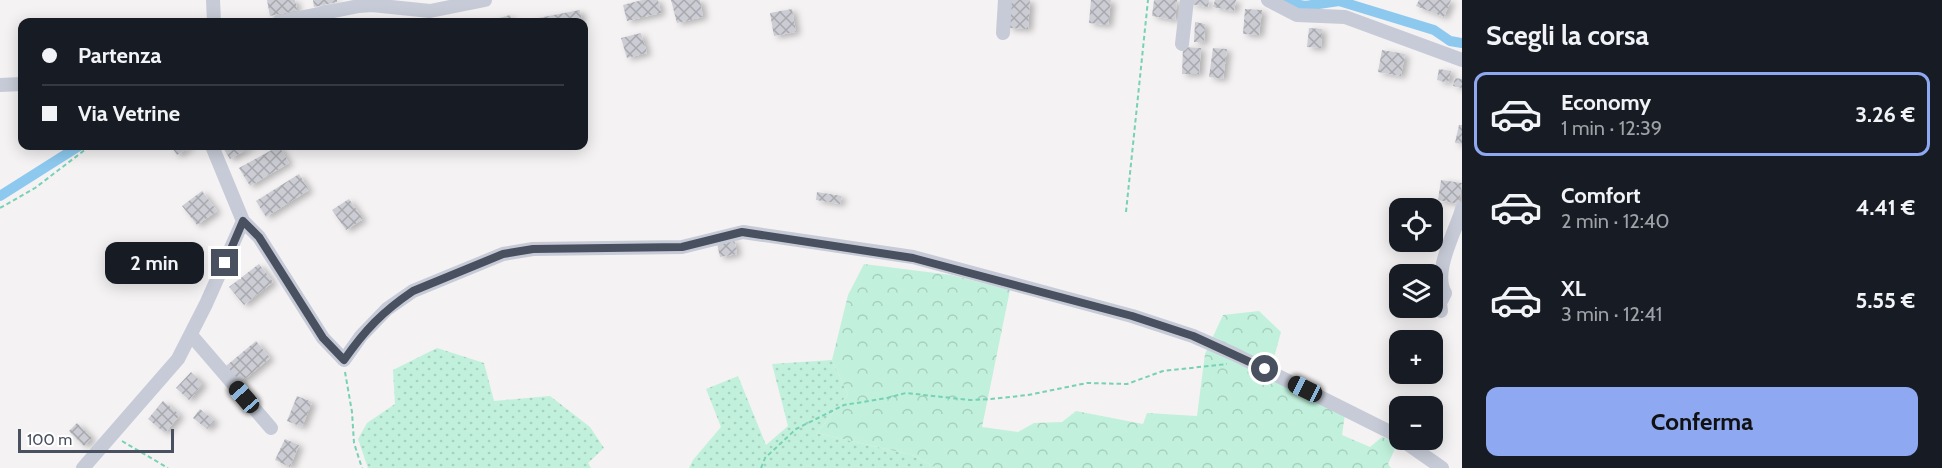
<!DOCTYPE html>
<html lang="it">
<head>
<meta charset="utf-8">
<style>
  :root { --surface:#171b24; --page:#20242c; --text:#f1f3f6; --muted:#9ea1a6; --line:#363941; --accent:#8ea8f1 }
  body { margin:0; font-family:Cabin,sans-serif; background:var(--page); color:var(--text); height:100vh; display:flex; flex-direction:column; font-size:22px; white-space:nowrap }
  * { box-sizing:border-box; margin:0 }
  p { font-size:20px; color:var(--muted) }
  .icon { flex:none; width:33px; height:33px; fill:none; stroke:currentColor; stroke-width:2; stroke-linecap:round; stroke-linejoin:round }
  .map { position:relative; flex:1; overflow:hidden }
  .side { display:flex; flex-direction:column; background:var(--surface); width:480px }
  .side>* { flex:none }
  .top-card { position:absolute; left:18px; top:18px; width:570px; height:132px; border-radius:12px; box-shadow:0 3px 15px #0003; display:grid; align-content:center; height:132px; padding:0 24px; background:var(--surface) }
  .buttons { position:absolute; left:1389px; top:198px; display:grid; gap:12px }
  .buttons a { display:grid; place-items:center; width:54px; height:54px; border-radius:12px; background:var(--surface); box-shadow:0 3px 15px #0003; font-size:30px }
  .scale { position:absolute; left:18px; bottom:15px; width:156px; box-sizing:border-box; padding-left:6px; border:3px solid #495160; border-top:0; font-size:16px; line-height:21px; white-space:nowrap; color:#495160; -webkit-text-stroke:4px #fff; paint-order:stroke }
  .end { position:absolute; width:27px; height:27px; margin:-14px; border:8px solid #495160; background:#fff; box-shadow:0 0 0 3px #fff }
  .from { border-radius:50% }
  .bubble { position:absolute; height:42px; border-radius:12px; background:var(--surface); box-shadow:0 3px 15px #0003; font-size:20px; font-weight:800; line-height:42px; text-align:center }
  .car { position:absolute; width:18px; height:36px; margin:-18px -9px; border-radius:8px; box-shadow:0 0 4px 2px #0007; background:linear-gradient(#222 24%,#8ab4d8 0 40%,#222 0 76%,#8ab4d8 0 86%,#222 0) }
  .top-card b { display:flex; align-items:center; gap:21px; height:57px; font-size:22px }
  .top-card b+b { border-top:2px solid var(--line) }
  .top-card i { width:15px; height:15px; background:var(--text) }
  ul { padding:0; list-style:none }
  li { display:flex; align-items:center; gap:18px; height:84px; margin:0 12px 9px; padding:0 12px; border:3px solid transparent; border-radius:12px }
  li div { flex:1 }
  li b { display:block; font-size:22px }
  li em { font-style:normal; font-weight:800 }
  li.current { border-color:var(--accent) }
  li>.icon { width:54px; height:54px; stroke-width:1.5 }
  h2 { padding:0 24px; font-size:27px; line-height:72px }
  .primary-button { display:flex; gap:12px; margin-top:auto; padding:12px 24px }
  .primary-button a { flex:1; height:69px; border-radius:12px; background:var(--accent); color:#111; font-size:24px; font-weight:800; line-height:69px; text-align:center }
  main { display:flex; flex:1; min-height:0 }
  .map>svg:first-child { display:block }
</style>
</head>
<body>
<main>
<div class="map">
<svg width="1462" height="468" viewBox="0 0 1462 468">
  <defs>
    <pattern id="grass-dots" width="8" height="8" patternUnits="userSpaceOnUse" patternTransform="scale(1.5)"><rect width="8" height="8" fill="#c1f1dc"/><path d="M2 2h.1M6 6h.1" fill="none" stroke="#a7d0bf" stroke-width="1.8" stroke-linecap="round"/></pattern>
    <pattern id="forest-crowns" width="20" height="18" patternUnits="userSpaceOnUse" patternTransform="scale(1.5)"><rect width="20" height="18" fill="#c1f1dc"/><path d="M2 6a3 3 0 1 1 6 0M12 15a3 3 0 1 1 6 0" fill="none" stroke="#a7d0bf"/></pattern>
    <pattern id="building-cross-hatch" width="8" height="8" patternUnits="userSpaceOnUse" patternTransform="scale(1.5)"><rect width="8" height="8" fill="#cccdd4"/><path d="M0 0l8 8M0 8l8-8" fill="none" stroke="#a8a9af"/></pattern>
    <filter id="shadow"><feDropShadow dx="4.5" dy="2.5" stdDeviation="3" flood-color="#0004"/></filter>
  </defs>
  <rect width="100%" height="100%" fill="#f4f2f2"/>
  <path fill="url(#grass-dots)" d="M437 348 484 363 494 401 550 396 590 427 604 448 588 463 591 468H368L358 439 367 423 395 404 393 370Z
    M832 360 848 394 817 433 912 455 937 468H689L693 460 721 427 706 389 738 376 766 445 788 426 772 364Z"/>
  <path fill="url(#forest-crowns)" d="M864 264 951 275 1010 290 982 427 1018 432 1034 423 1062 422 1076 411 1143 424 1147 413 1197 416 1205 354 1223 315 1259 311 1281 332 1269 376 1345 414 1342 435 1370 447 1382 437 1398 442 1388 464 1391 468H937L912 455 817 433 848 394 832 360 848 295Z"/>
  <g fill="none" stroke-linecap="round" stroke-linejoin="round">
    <path stroke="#8dc9ef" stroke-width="10" d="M1282 0 1285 2 1305 6 1339 1 1434 30 1450 41 1462 43
      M0 196 79 146"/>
  </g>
  <path fill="url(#building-cross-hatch)" filter="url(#shadow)" d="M267 0H295L297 10 270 16Z
    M313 0H337V2L314 7Z
    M642 0H658L661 13 627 21 623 5Z
    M671 0H700L703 17 677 23Z
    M1010 0H1030L1028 29 1008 28Z
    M1091 0H1111L1108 25 1089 23Z
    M1154 0H1177L1175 20 1152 16Z
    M1190 0H1209L1208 7 1190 4Z
    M1215 0H1236L1234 11 1213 7Z
    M1419 0H1451L1444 17 1416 6Z
    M792 9 796 32 774 36 770 13Z
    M1245 9 1262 10 1259 35 1243 34Z
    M580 10 582 22H533V19Z
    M510 15 512 22H485Z
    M1195 22 1205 24 1204 42H1194Z
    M1309 28 1322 29 1321 48 1307 47Z
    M641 33 647 53 627 58 621 38Z
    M1183 47 1201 48 1199 74H1182Z
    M1213 48 1227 49 1223 79 1209 77Z
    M1382 50 1405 54 1401 76 1378 72Z
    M1439 69 1451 71 1448 83 1437 80Z
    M1455 78 1462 79V88L1453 86Z
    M1459 125H1462V144L1455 143Z
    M171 146H192L177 155Z
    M222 146H253L230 159Z
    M279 146 289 163 250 186 239 168Z
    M299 174 309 190 266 217 256 201Z
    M1441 180 1462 183 1459 204 1438 200Z
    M202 191 217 211 197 225 182 206Z
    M817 192 842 196 840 204 816 200Z
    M349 199 363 219 346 230 332 210Z
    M734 239 737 254 720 257 717 243Z
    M259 264 273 282 244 305 229 287Z
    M256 341 270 358 240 383 226 366Z
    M191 372 203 384 189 400 176 388Z
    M297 396 312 402 302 427 287 421Z
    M163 401 180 415 165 433 148 419Z
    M200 409 215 421 207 429 193 418Z
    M77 423 92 438 84 446 69 431Z
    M285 439 299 445 290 467 275 460Z"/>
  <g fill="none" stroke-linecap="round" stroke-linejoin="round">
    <path stroke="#77d1b5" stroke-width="2" stroke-dasharray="4.5 3" stroke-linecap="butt" d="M0 208 35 188 90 146
      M1126 212 1148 0
      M345 372 352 412 354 443 362 468
      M122 441 168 468
      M761 468 765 458 796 429 844 405 887 398 906 393 970 400 991 399 1028 395 1087 383 1127 384 1163 371 1227 364"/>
    <path stroke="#c6cbd7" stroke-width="14" d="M213 0 214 22
      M1268 0 1297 15 1345 17 1462 60
      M279 22 359 6 372 5 430 11 485 0
      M1003 33 1005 0
      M1182 44 1187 0
      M0 85 22 84
      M212 146 243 221 259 237 323 338 344 360 361 336 387 309 413 291 503 254 533 249 682 247 743 232 913 257 1132 316 1193 336 1234 354 1400 437
      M1441 311 1440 303 1445 293C1432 272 1456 231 1462 209
      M191 335 271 428
      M1402 440 1442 468
      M83 468 178 359 206 304 243 221"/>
  </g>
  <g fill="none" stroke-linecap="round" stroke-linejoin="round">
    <path stroke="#495160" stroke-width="8" d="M225 263 243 221 259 237 323 338 344 360C365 330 382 312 413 291L503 254 533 249 682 247 742 232 913 258 1132 316 1193 336 1265 369"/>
  </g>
</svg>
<div class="buttons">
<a><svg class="icon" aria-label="locate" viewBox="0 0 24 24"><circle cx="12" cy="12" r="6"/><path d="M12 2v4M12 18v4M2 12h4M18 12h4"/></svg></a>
<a><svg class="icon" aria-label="layers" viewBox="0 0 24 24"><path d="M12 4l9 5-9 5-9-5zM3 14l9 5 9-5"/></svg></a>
<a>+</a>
<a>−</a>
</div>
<div class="scale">100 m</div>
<i class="end from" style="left:1265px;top:369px"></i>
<i class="end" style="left:225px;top:263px"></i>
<div class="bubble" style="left:105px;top:242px;width:99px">2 min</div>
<i class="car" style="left:1305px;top:389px;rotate:296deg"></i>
<i class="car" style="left:244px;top:397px;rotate:319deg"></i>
<div class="top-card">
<b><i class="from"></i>Partenza</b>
<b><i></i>Via Vetrine</b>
</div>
</div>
<section class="side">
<h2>Scegli la corsa</h2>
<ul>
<li class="current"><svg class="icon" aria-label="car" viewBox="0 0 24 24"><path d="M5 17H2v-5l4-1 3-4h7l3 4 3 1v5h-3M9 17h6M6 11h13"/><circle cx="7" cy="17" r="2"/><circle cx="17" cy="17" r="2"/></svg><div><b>Economy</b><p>1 min · 12:39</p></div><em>3.26 €</em></li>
<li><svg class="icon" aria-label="car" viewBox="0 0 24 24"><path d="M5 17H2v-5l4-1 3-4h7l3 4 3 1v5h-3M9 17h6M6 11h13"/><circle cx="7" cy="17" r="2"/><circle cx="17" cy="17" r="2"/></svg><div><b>Comfort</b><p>2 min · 12:40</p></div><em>4.41 €</em></li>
<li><svg class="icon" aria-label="car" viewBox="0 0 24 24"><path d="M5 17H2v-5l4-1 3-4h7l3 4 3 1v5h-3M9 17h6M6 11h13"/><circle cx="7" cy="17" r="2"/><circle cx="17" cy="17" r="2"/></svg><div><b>XL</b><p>3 min · 12:41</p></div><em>5.55 €</em></li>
</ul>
<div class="primary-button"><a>Conferma</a></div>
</section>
</main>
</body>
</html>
